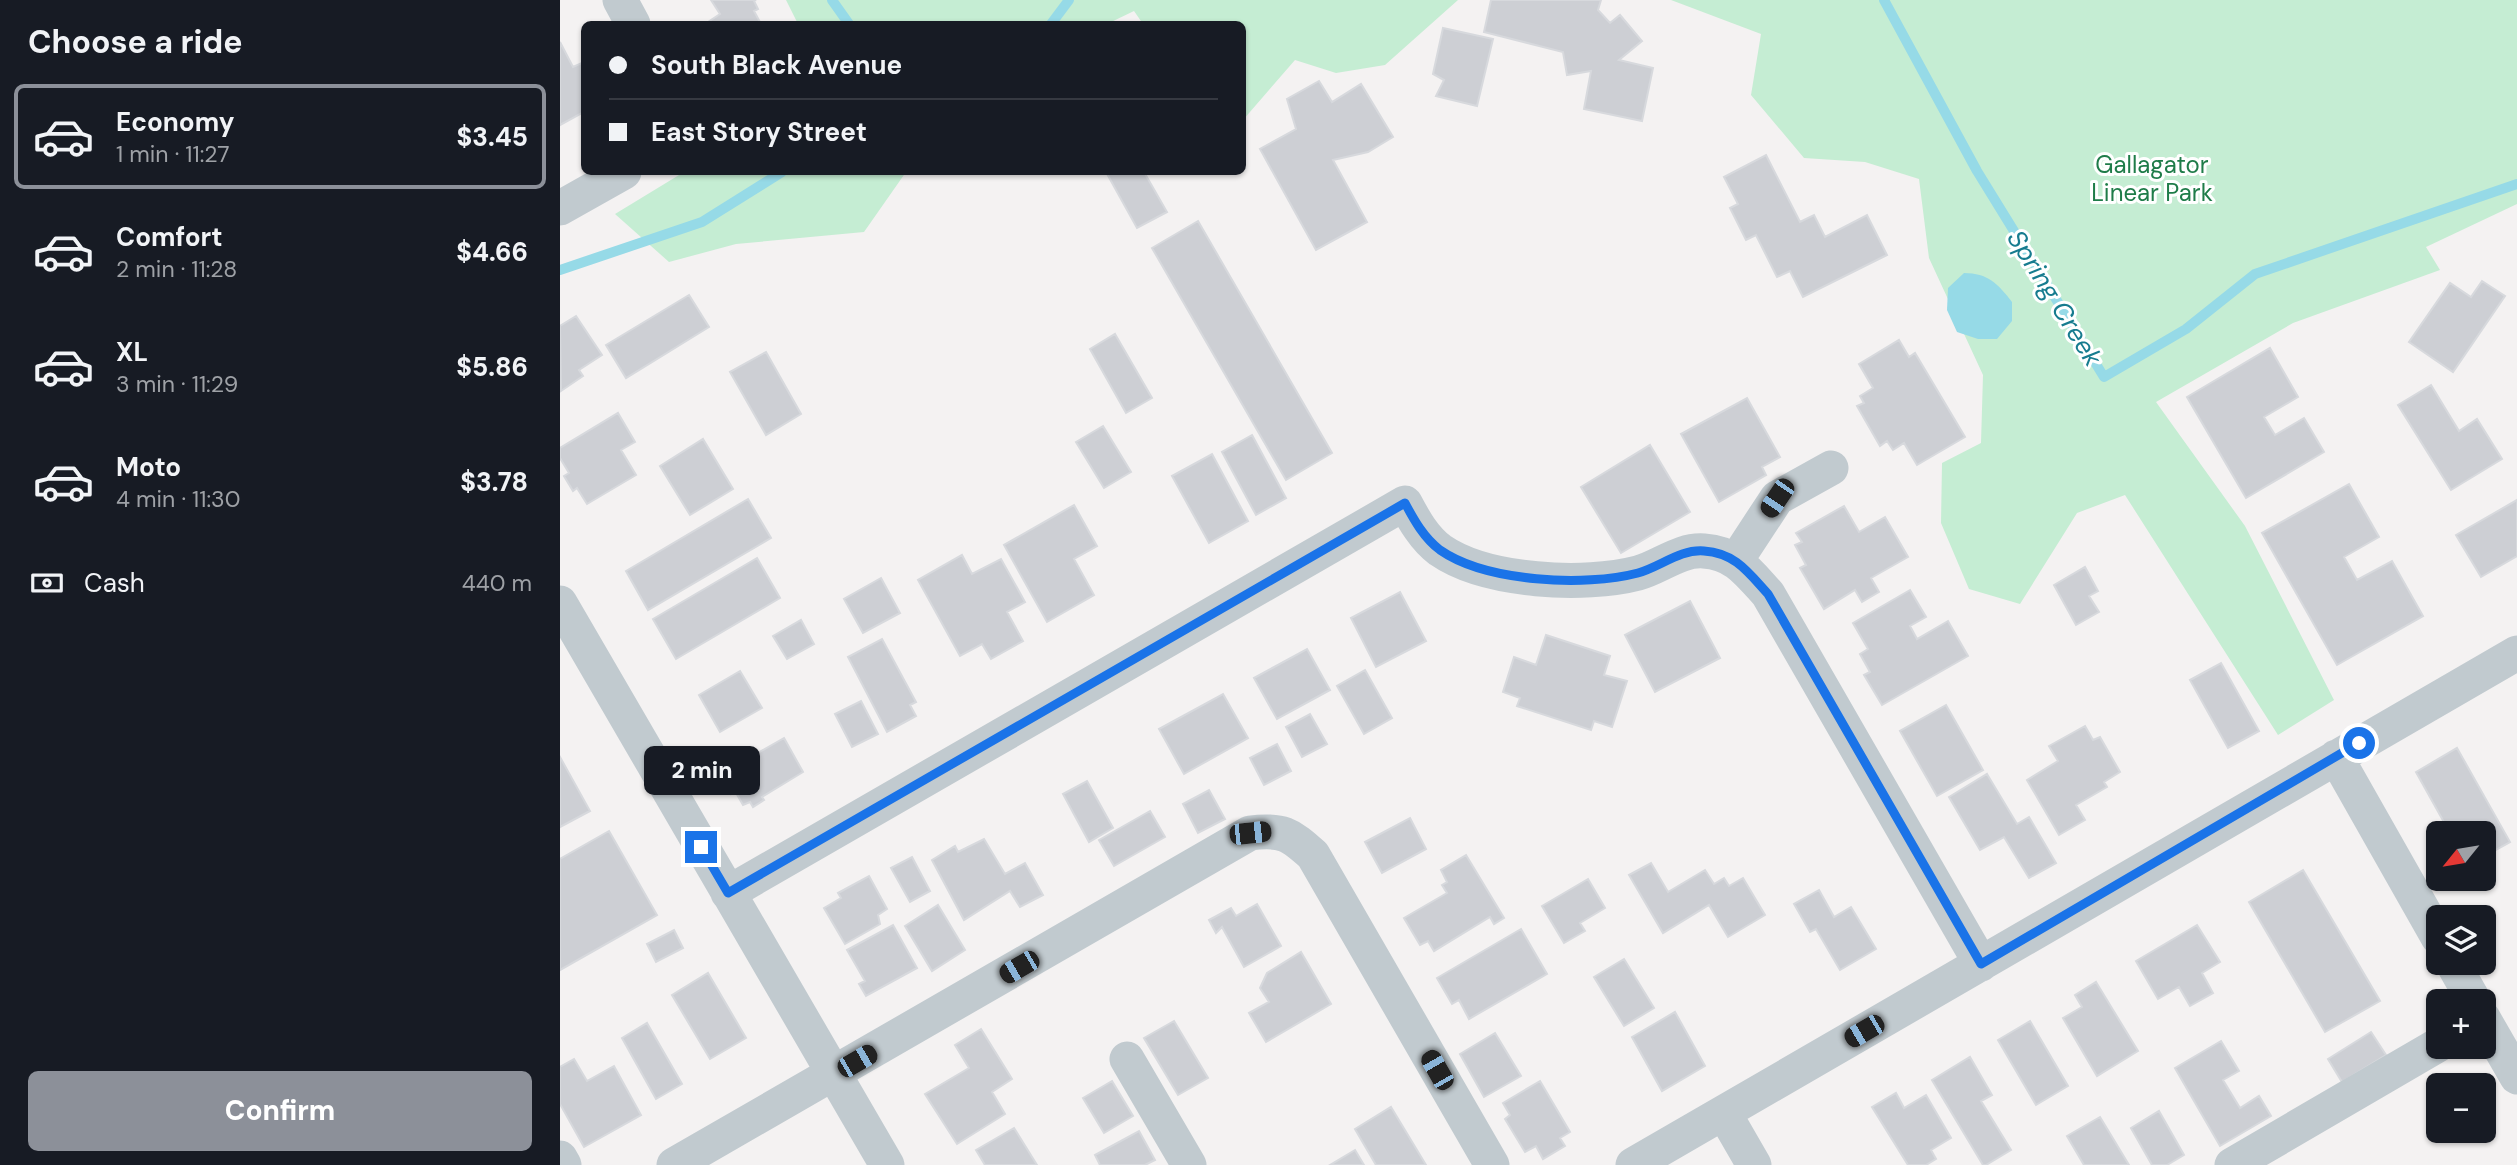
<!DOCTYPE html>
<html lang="en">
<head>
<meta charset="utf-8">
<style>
  :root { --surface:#171b24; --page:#20242c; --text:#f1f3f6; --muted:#9ea1a6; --line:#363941; --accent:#8c9099 }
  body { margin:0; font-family:"DM Sans",sans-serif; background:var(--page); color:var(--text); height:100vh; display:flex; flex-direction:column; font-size:26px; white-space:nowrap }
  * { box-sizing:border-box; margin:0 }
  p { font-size:23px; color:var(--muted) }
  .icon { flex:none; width:38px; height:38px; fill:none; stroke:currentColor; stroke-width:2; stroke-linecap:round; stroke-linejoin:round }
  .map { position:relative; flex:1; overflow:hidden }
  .side { display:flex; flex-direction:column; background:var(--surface); width:560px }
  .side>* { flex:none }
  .guide { position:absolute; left:21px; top:21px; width:665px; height:154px; border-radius:10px; box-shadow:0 2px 5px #0004; display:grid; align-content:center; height:154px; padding:0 28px; background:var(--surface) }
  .needle { width:46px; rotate:240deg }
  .fabs { position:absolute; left:1866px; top:821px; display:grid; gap:14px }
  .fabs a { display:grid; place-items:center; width:70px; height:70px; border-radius:10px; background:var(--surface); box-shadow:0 2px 5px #0004; font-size:35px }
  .end { position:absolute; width:32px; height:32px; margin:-16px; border:9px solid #1a73e8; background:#fff; box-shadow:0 0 0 4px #fff }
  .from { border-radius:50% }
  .bubble { position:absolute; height:49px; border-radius:10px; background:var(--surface); box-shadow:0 2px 5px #0004; font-size:23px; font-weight:800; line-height:49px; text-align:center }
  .car { position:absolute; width:21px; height:42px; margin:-21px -10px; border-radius:9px; box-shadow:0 0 5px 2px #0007; background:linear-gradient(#222 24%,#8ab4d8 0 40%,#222 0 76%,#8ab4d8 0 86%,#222 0) }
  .guide b { display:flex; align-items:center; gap:24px; height:66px; font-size:26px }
  .guide b+b { border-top:2px solid var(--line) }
  .guide i { width:18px; height:18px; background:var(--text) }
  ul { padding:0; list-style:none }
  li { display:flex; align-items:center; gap:21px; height:105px; margin:0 14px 10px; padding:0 14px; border:4px solid transparent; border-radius:10px }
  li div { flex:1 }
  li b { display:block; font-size:26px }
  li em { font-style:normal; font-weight:800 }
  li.current { border-color:var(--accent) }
  li>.icon { width:63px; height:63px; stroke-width:1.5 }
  h2 { padding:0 28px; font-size:32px; line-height:84px }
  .pay { display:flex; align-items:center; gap:18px; height:77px; padding:0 28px; font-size:26px }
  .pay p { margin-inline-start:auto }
  .button { display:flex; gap:14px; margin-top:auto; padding:14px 28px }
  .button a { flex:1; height:80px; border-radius:10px; background:var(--accent); color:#fff; font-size:28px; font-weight:800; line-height:80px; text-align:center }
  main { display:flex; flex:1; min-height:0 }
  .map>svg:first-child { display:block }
</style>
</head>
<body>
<main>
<section class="side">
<h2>Choose a ride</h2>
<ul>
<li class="current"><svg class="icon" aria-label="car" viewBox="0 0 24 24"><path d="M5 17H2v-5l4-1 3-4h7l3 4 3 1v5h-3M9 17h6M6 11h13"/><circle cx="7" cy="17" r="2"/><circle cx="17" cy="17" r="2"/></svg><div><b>Economy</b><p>1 min · 11:27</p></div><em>$3.45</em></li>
<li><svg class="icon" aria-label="car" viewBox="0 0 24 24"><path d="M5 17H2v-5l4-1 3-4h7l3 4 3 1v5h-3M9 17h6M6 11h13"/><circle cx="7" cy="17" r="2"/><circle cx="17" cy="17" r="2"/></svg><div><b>Comfort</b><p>2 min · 11:28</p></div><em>$4.66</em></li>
<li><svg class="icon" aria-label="car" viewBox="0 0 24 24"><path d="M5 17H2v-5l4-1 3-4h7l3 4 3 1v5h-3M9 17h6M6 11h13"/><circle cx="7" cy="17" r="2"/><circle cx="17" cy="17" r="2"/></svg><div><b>XL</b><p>3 min · 11:29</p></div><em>$5.86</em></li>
<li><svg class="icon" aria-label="car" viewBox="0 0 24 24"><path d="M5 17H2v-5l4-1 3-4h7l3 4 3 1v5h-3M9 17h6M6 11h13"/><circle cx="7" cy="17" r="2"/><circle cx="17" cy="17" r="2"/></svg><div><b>Moto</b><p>4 min · 11:30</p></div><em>$3.78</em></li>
</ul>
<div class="pay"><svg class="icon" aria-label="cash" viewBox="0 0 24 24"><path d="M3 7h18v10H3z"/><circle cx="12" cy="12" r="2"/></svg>Cash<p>440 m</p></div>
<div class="button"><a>Confirm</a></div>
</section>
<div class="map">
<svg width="1957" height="1165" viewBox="0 0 1957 1165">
  <rect width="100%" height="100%" fill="#f4f2f2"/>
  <path fill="#c5edd3" d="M226 0H898L825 65 776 73 735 60 683 120 682 24H583L574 11 547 24H238Z
    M1111 0H1957V204L1866 247 1880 270 1733 323 1596 402 1685 526 1774 700 1718 735 1565 495 1517 513 1460 604 1409 589 1381 523 1382 463 1421 443 1423 375 1369 258 1359 179 1305 162 1244 158 1191 95 1201 34Z
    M124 172H346L304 232 176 244 109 262 55 214Z"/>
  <path fill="#96dae7" d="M1404 273C1428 273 1438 284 1452 302V321L1437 339H1418L1397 332 1387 310 1388 288Z"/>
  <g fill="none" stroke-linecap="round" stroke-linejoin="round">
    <path stroke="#96dae7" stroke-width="10" d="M272 0 289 24
      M1324 0 1417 171 1544 377 1626 329 1695 274 1957 184
      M491 24 509 0
      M0 270 142 222 222 172"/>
  </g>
  <path fill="#cdcfd4" stroke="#d7d9dd" stroke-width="2" d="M151 0H196L194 1 198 9 194 11 201 24H145L160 14Z
    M931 0H1041L1038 10 1050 23 1060 15 1082 41 1059 60 1093 68 1082 121 1024 109 1031 71 1007 75 1003 52 924 32Z
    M883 28 933 39 917 106 876 96 884 80 873 74Z
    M0 42 13 67 24 62V112L0 125Z
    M759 81 772 102 801 84 833 137 808 152 773 160 807 222 756 250 700 149 736 129 727 99Z
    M1206 155 1240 222 1254 215 1265 237 1307 215 1327 255 1243 297 1230 271 1217 277 1196 235 1186 240 1170 208 1178 204 1164 177Z
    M546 172H584L607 212 577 228Z
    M638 221 772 453 726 480 592 248Z
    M1922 281 1945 296 1893 372 1849 342 1890 283 1911 297Z
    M129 295 149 327 66 378 46 345Z
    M16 316 42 355 19 370 23 376 1 391 0 326Z
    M555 334 592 398 566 413 530 349Z
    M1339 340 1349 357 1355 353 1405 437 1357 465 1344 443 1333 450 1327 441 1320 446 1297 406 1304 403 1300 396 1313 388 1299 364Z
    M1710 348 1738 397 1704 417 1715 435 1744 418 1764 452 1686 498 1627 397Z
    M206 352 241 414 206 435 170 372Z
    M1871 385 1899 431 1917 419 1942 459 1891 490 1838 405Z
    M1187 398 1220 457 1202 467 1206 475 1159 502 1121 434Z
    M58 413 75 442 61 450 76 475 27 504 17 488 13 491 4 476 9 473 0 458V448Z
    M543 426 571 472 544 488 516 442Z
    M692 435 726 498 696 515 662 452Z
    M143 439 173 489 130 515 100 466Z
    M1090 445 1130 512 1061 553 1021 487Z
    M652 454 688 521 649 543 612 476Z
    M1789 484 1819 537 1784 557 1797 580 1832 561 1863 616 1777 665 1702 533Z
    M188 499 211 538 88 610 66 571Z
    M1957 500V556L1921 577 1896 535Z
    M514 505 537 546 514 559 534 595 487 622 444 545Z
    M1284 506 1299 532 1325 517 1348 557 1311 578 1319 592 1302 602 1295 590 1264 609 1240 568 1246 565 1235 545 1242 542 1236 533Z
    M402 555 412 574 441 559 465 602 447 612 463 641 431 659 422 644 400 656 358 580Z
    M197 558 220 598 116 659 93 619Z
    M1525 567 1538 591 1529 596 1539 612 1516 625 1494 585Z
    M321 578 340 613 303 633 284 599Z
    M1350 590 1366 617 1350 626 1357 639 1388 621 1408 656 1322 705 1304 675 1310 672 1300 654 1308 649 1293 623Z
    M840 592 866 641 816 667 791 618Z
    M1130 601 1160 658 1095 692 1065 635Z
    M241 620 254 644 227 659 213 636Z
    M986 635 1050 656 1044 675 1067 681 1052 727 1034 721 1031 730 957 706 960 698 943 692 954 657 976 665Z
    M322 639 356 702 350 705 356 716 327 732 288 657Z
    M747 649 770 690 717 719 694 678Z
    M1661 663 1699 731 1668 748 1630 680Z
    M805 670 832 718 804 734 777 686Z
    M180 671 202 708 160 732 139 695Z
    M663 694 688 738 624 774 599 729Z
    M301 701 318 734 292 747 275 714Z
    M1386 705 1423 770 1377 796 1340 731Z
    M750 714 767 744 742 757 726 727Z
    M1525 726 1533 740 1540 737 1560 772 1544 782 1547 787 1516 805 1525 820 1499 835 1467 780 1498 761 1489 746Z
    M224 738 243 772 202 797 204 800 193 807 190 802 183 805 175 791 171 794 165 784 170 781 163 770 170 766 166 760 177 754 182 762Z
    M717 744 731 771 704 785 690 758Z
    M1897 748 1950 842 1923 857V833H1890L1856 772Z
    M0 757 30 811 0 827Z
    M1427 774 1457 824 1469 817 1496 863 1469 878 1444 837 1420 850 1389 797Z
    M527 781 553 828 529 842 503 794Z
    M649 790 665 819 638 833 623 804Z
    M590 811 605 837 554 866 539 840Z
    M850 818 866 849 822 873 805 842Z
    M49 831 97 915 0 970V859Z
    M424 839 445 874 465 863 483 895 460 907 450 891 404 920 372 860 395 846 398 852Z
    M906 855 944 918 934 924 930 917 874 951 868 941 860 945 844 918 887 893 882 885 887 882 881 870Z
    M352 857 370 891 350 902 331 868Z
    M1091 863 1108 892 1145 870 1154 884 1164 878 1169 886 1183 878 1205 915 1168 937 1149 905 1103 933 1069 875Z
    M1743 870 1820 1001 1765 1032 1689 902Z
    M309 876 327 909 318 915 320 924 285 944 264 908 281 898 278 893Z
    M1028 879 1045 908 1020 923 1025 931 1004 943 982 906Z
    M1259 890 1274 917 1291 907 1316 949 1280 970 1256 929 1250 932 1234 904Z
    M697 904 721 946 684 967 662 927 656 933 649 920 671 908 676 916Z
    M378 905 405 950 372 971 345 926Z
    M333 925 357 968 306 996 299 984 305 981 287 950Z
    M1637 925 1660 962 1642 973 1653 993 1630 1006 1619 987 1598 999 1576 961Z
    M961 929 987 974 909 1019 899 1000 892 1004 877 978Z
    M114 930 123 948 96 962 87 944Z
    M741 952 771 1004 706 1042 689 1013 709 1002 700 988 707 973Z
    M1064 959 1094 1008 1064 1026 1034 977Z
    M148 973 186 1038 150 1059 112 995Z
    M1536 982 1578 1051 1537 1076 1503 1018 1522 1007 1515 995Z
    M1115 1012 1145 1066 1102 1091 1072 1037Z
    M614 1021 648 1078 618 1095 584 1038Z
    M1470 1021 1508 1086 1476 1105 1438 1040Z
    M87 1023 122 1084 96 1099 62 1038Z
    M421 1029 452 1079 432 1092 445 1114 397 1144 365 1094 409 1068 395 1045Z
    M1811 1032 1826 1055 1782 1082 1768 1059Z
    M935 1033 961 1076 924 1097 900 1054Z
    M1661 1041 1679 1071 1663 1080 1680 1108 1699 1096 1711 1116 1660 1146 1615 1068Z
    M1410 1057 1432 1095 1421 1101 1451 1150 1426 1165H1423L1372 1080Z
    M14 1059 27 1081 54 1066 81 1115 24 1147 0 1104V1067Z
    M552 1081 573 1116 544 1133 523 1098Z
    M980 1081 1010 1132 1000 1138 1005 1146 983 1159 976 1146 965 1152 945 1119 950 1115 943 1103Z
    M1336 1093 1344 1108 1366 1095 1391 1138 1371 1150 1376 1159 1366 1165H1348L1312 1107Z
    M831 1107 866 1165H816L795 1129Z
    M1599 1111 1624 1155 1607 1165H1592L1571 1128Z
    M1540 1117 1569 1165H1524L1507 1136Z
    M454 1128 477 1165H425L416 1150Z
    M579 1131 595 1160 585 1165H540L535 1155Z
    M795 1150 804 1165H770Z"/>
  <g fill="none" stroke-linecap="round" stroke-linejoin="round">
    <path stroke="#c1cacf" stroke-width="35" d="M60 0 73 24
      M0 208 64 172
      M1177 559 1217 498 1271 468
      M0 603 327 1165
      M1776 757 1878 937
      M168 893 845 503C854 520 864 538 880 550 926 582 1025 587 1078 573 1100 567 1120 549 1144 551 1175 553 1188 572 1208 594L1421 964
      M1892 962 1914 1001
      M1923 1018 1957 1077
      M567 1059 629 1165
      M1164 1113 1194 1165
      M0 1158 4 1165
      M114 1165 690 833C722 829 730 834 753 855L932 1165
      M1073 1165 1957 653
      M1672 1165 1878 1045"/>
  </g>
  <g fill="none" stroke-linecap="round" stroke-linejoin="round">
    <path stroke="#1a73e8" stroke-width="9" d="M141 847 168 893 845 503C854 520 864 538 880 550 926 582 1025 587 1078 573 1100 567 1120 549 1144 551 1175 553 1188 572 1208 594L1421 964 1799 743"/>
  </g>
  <g text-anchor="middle" stroke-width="6" stroke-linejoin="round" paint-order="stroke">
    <g font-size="24" fill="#1f7c49" stroke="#fff">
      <text x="1592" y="173">Gallagator<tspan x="1592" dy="28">Linear Park</tspan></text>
    </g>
    <g font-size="26" font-style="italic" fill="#177c8f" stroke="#fff">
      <text transform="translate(1495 298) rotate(58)" y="9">Spring Creek</text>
    </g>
  </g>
</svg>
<div class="fabs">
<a><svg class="needle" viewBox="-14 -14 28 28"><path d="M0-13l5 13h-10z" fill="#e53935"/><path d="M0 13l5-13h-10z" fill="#9ea1a6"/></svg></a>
<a><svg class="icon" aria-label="layers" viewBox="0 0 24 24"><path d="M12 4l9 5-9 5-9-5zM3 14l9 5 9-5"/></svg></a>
<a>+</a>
<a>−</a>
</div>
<i class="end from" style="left:1799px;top:743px"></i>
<i class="end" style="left:141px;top:847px"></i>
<div class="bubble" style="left:84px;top:746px;width:116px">2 min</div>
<i class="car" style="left:1217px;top:498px;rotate:214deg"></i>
<i class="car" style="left:690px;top:833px;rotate:84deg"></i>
<i class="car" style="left:459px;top:967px;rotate:240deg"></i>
<i class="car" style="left:1304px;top:1031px;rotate:240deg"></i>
<i class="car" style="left:297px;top:1061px;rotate:60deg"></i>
<i class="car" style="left:877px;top:1070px;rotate:330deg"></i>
<div class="guide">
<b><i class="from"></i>South Black Avenue</b>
<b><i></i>East Story Street</b>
</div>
</div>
</main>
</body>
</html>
